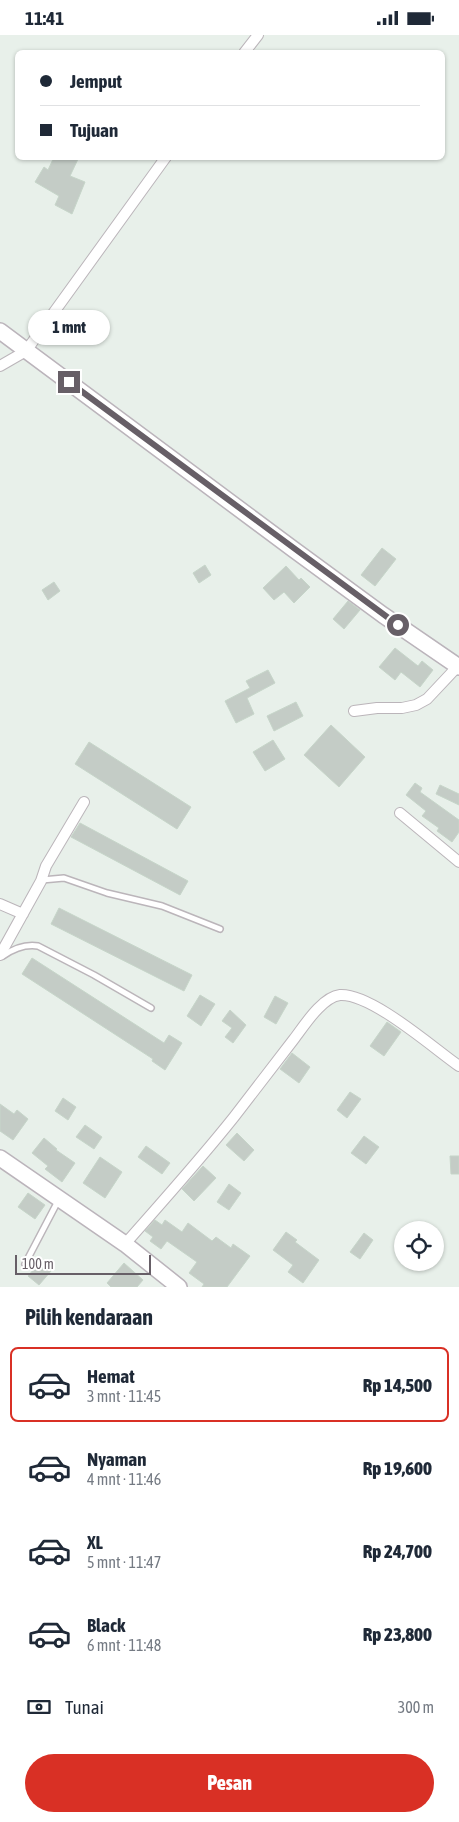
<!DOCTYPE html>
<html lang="id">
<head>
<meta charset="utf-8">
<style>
  :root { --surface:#fff; --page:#f6f6f7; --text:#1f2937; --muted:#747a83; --line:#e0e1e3; --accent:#d93025 }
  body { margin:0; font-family:"Asap Condensed",sans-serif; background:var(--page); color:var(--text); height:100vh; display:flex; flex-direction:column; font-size:19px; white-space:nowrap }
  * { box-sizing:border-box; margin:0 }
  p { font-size:16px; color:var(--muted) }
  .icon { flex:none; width:28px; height:28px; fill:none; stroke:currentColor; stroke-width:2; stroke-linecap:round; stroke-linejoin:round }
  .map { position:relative; height:1252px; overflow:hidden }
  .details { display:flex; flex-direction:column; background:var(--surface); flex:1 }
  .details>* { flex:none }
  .hud { position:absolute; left:15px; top:15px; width:430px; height:110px; border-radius:8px; box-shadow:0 1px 4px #0004; display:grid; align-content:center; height:110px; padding:0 25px; background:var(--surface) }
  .buttons { position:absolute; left:394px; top:1186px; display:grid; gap:10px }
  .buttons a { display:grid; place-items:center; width:50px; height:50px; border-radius:50%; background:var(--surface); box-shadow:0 1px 4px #0004; font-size:25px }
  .scale { position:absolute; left:15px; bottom:12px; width:136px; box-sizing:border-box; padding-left:5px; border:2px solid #675f67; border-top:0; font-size:14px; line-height:18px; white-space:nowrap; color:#675f67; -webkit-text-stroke:4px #fff; paint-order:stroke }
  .end { position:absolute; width:22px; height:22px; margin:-11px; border:6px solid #675f67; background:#fff; box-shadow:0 0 0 2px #fff }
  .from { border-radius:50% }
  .bubble { position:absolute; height:35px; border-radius:18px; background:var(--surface); box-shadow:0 1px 4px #0004; font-size:16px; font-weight:800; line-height:35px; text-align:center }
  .hud b { display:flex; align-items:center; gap:18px; height:48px; font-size:19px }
  .hud b+b { border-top:1px solid var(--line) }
  .hud i { width:12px; height:12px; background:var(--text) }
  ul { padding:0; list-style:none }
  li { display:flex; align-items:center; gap:15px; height:75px; margin:0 10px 8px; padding:0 15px; border:2px solid transparent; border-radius:8px }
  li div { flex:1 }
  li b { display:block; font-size:19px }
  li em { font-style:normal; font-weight:800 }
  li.current { border-color:var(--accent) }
  li>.icon { width:45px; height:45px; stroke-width:1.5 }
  h2 { padding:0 25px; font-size:22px; line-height:60px }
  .pay { display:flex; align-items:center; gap:12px; height:55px; padding:0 25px; font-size:19px }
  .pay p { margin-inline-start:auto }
  .primary-button { display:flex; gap:10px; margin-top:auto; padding:10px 25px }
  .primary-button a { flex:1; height:58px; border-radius:30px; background:var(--accent); color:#fff; font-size:20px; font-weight:800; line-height:58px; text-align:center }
  .status { display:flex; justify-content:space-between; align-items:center; height:35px; padding:0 25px; background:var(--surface); direction:ltr }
  .status svg { height:14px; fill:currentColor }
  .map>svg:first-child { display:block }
</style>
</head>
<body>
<div class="status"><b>11:41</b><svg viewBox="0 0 49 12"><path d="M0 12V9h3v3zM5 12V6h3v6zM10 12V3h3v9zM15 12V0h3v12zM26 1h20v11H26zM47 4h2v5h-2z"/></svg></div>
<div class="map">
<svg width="459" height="1252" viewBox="0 0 459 1252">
  <rect width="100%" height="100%" fill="#e8f0ea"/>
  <path fill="#c4ccc6" stroke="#c6d5c9" d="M54 122H79L70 141 85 147 72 179 55 170 59 161 35 147 44 132 48 135Z
    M53 291 65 299 60 306 48 297Z
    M382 513 396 524 375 551 361 540Z
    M205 530 211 540 199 548 193 538Z
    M286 531 299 545 301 543 310 552 294 568 284 557 274 565 263 553Z
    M54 547 60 556 48 565 42 555Z
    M348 566 360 575 344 594 333 584Z
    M395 613 418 631 422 626 433 635 420 652 401 637 395 645 379 632Z
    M268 635 275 648 247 663 254 679 236 688 225 666 250 653 246 646Z
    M296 667 303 681 274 696 267 681Z
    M331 690 365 722 339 752 304 720Z
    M273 705 285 724 265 736 253 717Z
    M89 707 191 772 177 794 75 729Z
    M415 748 422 753 420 757 459 785V797L452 807 437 796 439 793 422 781 426 776 406 760Z
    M440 750 459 759V770L436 759Z
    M80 788 188 846 180 860 71 802Z
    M59 873 192 940 184 956 51 889Z
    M32 923 164 1008 169 1000 182 1008 165 1035 152 1026 153 1024 22 939Z
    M200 960 215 969 201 991 187 981Z
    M275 961 288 968 276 989 264 982Z
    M230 975 246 990 233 1008 225 1002 232 993 222 986Z
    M387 987 401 997 384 1021 370 1011Z
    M292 1018 310 1032 299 1048 280 1034Z
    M350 1057 361 1064 347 1083 337 1075Z
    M63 1063 76 1072 68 1085 55 1076Z
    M0 1069 14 1079 17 1075 28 1084 13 1105 0 1096Z
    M85 1090 102 1102 94 1114 76 1102Z
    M237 1098 254 1115 244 1126 226 1110Z
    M364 1101 379 1112 366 1129 351 1118Z
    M44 1103 57 1114 56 1115 75 1128 62 1147 45 1134 48 1131 32 1118Z
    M146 1111 170 1128 162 1139 138 1122Z
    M450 1121H459V1139H451Z
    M100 1122 122 1137 105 1163 83 1148Z
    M203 1131 216 1143 194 1166 182 1154Z
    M229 1149 241 1158 229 1175 217 1167Z
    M28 1158 45 1170 35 1184 18 1172Z
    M155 1185 162 1190 165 1185 182 1197 188 1188 212 1206 216 1202 231 1213 233 1209 250 1221 227 1252H202L204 1249 189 1238 197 1227 167 1206 161 1214 150 1206 153 1202 145 1196Z
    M286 1197 297 1205 295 1207 319 1225 303 1248 288 1237 293 1230 273 1215Z
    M364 1198 373 1205 360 1224 350 1217Z
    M40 1227 51 1236 39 1250 28 1241Z
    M124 1228 143 1245 137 1252H111L107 1248Z"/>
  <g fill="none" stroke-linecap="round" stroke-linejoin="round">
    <defs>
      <path id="lane" d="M42 845 64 843 107 858 162 871 220 894
        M3 921C13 914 25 909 38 911L94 940 151 973
        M25 1229 58 1166"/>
      <path id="street" d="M244 18 258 0
        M0 331 26 316 166 122
        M354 676 377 673H402L416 670 427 664 458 631
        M400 778 459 827
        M0 869 23 879
        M0 920 41 846 46 831 84 767
        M125 1209C162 1167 199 1126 234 1082 254 1056 274 1030 294 1004 304 991 322 962 340 960 371 958 432 1012 459 1031"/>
      <path id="secondary" d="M0 296 293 514 383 580 459 632
        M0 1123 125 1209 179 1252"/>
    </defs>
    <use href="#lane" stroke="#bbb5ba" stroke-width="8"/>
    <use href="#street" stroke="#bbb5ba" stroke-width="12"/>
    <use href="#secondary" stroke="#bbb4bb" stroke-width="18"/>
    <use href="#lane" stroke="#fff" stroke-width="5"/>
    <use href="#street" stroke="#fff" stroke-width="10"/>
    <use href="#secondary" stroke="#fff" stroke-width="15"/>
  </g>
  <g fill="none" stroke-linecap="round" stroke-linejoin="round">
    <path stroke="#675f67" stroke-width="6" d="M69 347 398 590"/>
  </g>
</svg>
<div class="buttons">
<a><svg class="icon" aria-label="locate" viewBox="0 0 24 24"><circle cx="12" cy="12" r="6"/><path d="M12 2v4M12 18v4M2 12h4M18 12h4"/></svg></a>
</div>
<div class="scale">100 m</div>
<i class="end from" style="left:398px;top:590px"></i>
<i class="end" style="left:69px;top:347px"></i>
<div class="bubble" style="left:28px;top:275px;width:82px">1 mnt</div>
<div class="hud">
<b><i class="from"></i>Jemput</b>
<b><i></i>Tujuan</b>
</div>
</div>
<section class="details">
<h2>Pilih kendaraan</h2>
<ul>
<li class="current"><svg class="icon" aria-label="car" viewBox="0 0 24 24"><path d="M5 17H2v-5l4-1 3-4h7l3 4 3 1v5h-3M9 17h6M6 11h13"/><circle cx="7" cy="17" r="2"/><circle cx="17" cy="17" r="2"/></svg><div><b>Hemat</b><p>3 mnt · 11:45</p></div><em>Rp 14,500</em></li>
<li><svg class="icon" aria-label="car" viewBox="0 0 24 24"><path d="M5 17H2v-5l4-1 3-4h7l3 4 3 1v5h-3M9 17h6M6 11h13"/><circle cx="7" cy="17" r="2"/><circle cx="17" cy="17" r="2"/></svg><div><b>Nyaman</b><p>4 mnt · 11:46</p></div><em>Rp 19,600</em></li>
<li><svg class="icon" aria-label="car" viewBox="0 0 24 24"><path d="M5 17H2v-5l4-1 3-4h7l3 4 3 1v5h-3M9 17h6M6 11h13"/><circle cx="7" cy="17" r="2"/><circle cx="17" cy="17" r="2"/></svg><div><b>XL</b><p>5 mnt · 11:47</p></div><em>Rp 24,700</em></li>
<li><svg class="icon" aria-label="car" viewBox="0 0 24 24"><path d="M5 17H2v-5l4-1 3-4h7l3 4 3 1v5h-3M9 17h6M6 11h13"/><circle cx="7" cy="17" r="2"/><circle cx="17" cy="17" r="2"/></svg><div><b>Black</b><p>6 mnt · 11:48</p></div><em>Rp 23,800</em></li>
</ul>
<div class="pay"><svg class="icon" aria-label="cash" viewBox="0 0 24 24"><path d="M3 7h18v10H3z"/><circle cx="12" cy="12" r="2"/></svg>Tunai<p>300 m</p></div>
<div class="primary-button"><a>Pesan</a></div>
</section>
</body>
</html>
